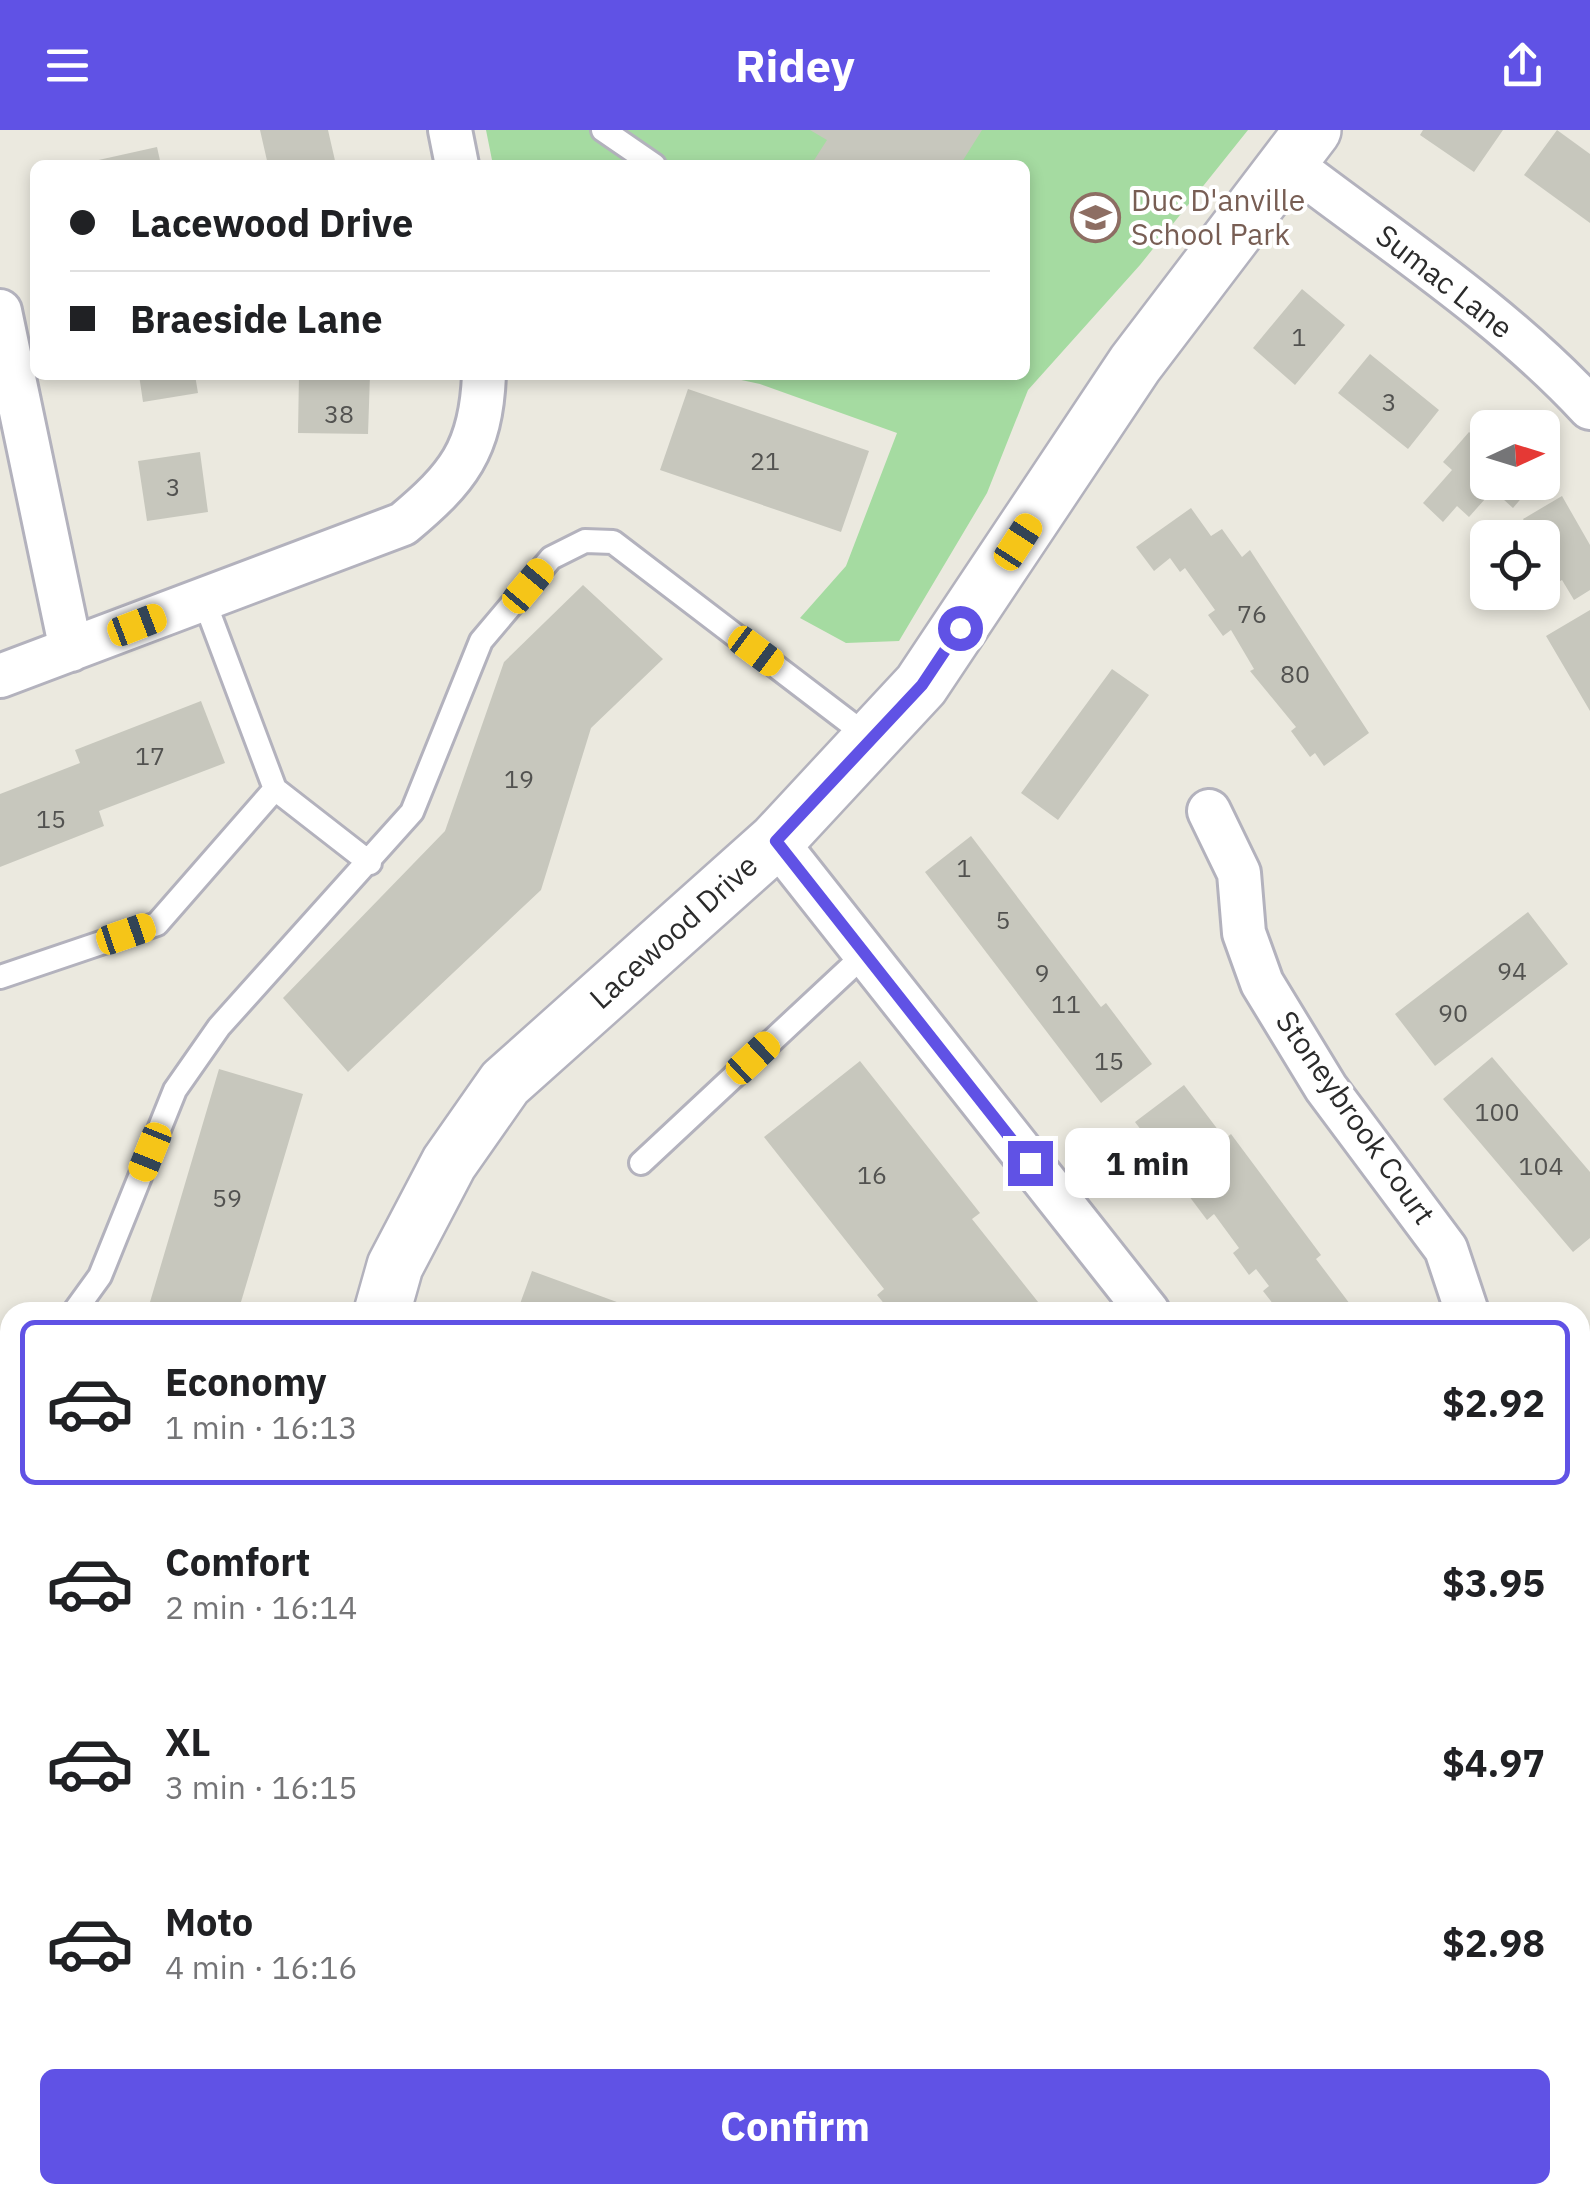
<!DOCTYPE html>
<html lang="en">
<head>
<meta charset="utf-8">
<style>
  :root { --surface:#fff; --page:#f6f6f6; --text:#202124; --muted:#757577; --line:#e0e0e0; --accent:#6052e5 }
  body { margin:0; font-family:"IBM Plex Sans",sans-serif; background:var(--page); color:var(--text); height:100vh; display:flex; flex-direction:column; font-size:38px; white-space:nowrap }
  * { box-sizing:border-box; margin:0 }
  p { font-size:32px; color:var(--muted) }
  .icon { flex:none; width:55px; height:55px; fill:none; stroke:currentColor; stroke-width:2; stroke-linecap:round; stroke-linejoin:round }
  .map { position:relative; flex:1; overflow:hidden }
  .side { position:absolute; left:0px; top:1172px; width:1590px; height:902px; display:flex; flex-direction:column; background:var(--surface); border-radius:30px 30px 0 0; box-shadow:0 5px 15px #0003 }
  .side>* { flex:none }
  .top-card { position:absolute; left:30px; top:30px; width:1000px; height:220px; border-radius:15px; box-shadow:0 5px 15px #0003; display:grid; align-content:center; height:220px; padding:0 40px; background:var(--surface) }
  .needle { width:65px; rotate:86deg }
  .tools { position:absolute; left:1470px; top:280px; display:grid; gap:20px }
  .tools a { display:grid; place-items:center; width:90px; height:90px; border-radius:15px; background:var(--surface); box-shadow:0 5px 15px #0003; font-size:50px }
  .end { position:absolute; width:45px; height:45px; margin:-22px; border:12px solid #6052e5; background:#fff; box-shadow:0 0 0 5px #fff }
  .from { border-radius:50% }
  .bubble { position:absolute; height:70px; border-radius:15px; background:var(--surface); box-shadow:0 5px 15px #0003; font-size:32px; font-weight:700; line-height:70px; text-align:center }
  .car { position:absolute; width:30px; height:60px; margin:-30px -15px; border-radius:12px; box-shadow:0 0 8px 2px #0007; background:linear-gradient(#f5c518 24%,#345 0 40%,#f5c518 0 76%,#345 0 86%,#f5c518 0) }
  .top-card b { display:flex; align-items:center; gap:35px; height:95px; font-size:38px }
  .top-card b+b { border-top:2px solid var(--line) }
  .top-card i { width:25px; height:25px; background:var(--text) }
  ul { padding:18px 0 0; list-style:none }
  li { display:flex; align-items:center; gap:30px; height:165px; margin:0 20px 15px; padding:0 20px; border:5px solid transparent; border-radius:15px }
  li div { flex:1 }
  li b { display:block; font-size:38px }
  li em { font-style:normal; font-weight:700 }
  li.selected { border-color:var(--accent) }
  li>.icon { width:90px; height:90px; stroke-width:1.5 }
  .button { display:flex; gap:20px; margin-top:auto; padding:20px 40px }
  .button a { flex:1; height:115px; border-radius:15px; background:var(--accent); color:#fff; font-size:40px; font-weight:700; line-height:115px; text-align:center }
  header { display:flex; justify-content:space-between; align-items:center; height:130px; padding:0 40px; background:var(--accent); color:#fff; font-size:45px; font-weight:700 }
  .map>svg:first-child { display:block }
</style>
</head>
<body>
<header><svg class="icon" aria-label="menu" viewBox="0 0 24 24"><path d="M4 6h16M4 12h16M4 18h16"/></svg>Ridey<svg class="icon" aria-label="share" viewBox="0 0 24 24"><path d="M12 15V3M7 8l5-5 5 5M5 13v7h14v-7"/></svg></header>
<div class="map">
<svg width="1590" height="2073" viewBox="0 0 1590 2073">
  <rect width="100%" height="100%" fill="#ebe9df"/>
  <path fill="#a5dba1" d="M486 0H1248L1140 135 1028 260 987 363 899 511 846 513 800 488 846 436 897 303 760 254 718 245H1025V35H493Z"/>
  <path fill="#b2e19e" d="M1580 1525 1590 1538V1707L1580 1695Z"/>
  <path fill="#c7c7bd" d="M260 0H328L336 35H268Z
    M810 0H982L960 35H811L827 10Z
    M1423 0H1503L1474 42 1420 5Z
    M1557 0 1590 24V93L1524 45Z
    M157 17 161 35H85V33Z
    M1302 159 1345 195 1295 255 1253 218Z
    M1370 224 1439 280 1408 319 1338 263Z
    M139 245H195L198 263 143 272Z
    M299 245H370L368 304 298 303Z
    M688 259 869 321 841 402 660 340Z
    M1488 300V352H1535L1513 378 1493 360 1469 387 1457 376 1443 392 1423 373 1452 340 1443 332 1469 302 1478 310Z
    M200 322 208 382 147 391 138 331Z
    M1562 366 1590 415V460L1574 470 1562 450 1542 461V408H1534L1523 389Z
    M1191 378 1211 406 1222 399 1242 427 1250 420 1369 603 1324 636 1315 623 1310 627 1291 601 1296 597 1250 541 1254 539 1231 500 1223 506 1208 485 1215 480 1185 438 1180 442 1170 428 1154 441 1136 417Z
    M583 455 663 529 591 598 541 760 348 942 283 868 445 701 504 532Z
    M1590 480V581L1546 506Z
    M1112 539 1149 565 1058 690 1021 663Z
    M201 571 225 633 99 681 104 696 0 737V664L80 633 75 620Z
    M971 706 1101 877 1106 873 1152 934 1101 973 925 742Z
    M1528 782 1568 834 1435 936 1395 884Z
    M1492 927 1590 1042V1108L1573 1122 1443 969Z
    M860 931 980 1083 972 1089 1046 1182H891L877 1165 884 1159 764 1007Z
    M219 939 303 964 238 1182H143L150 1172Z
    M1184 955 1225 1009 1231 1004 1321 1125 1316 1129 1356 1182H1272L1277 1179 1263 1161 1269 1156 1256 1139 1249 1145 1233 1123 1239 1118 1214 1084 1207 1090 1189 1066 1196 1060 1182 1042 1176 1047 1164 1031 1158 1036 1142 1014 1148 1009 1135 992Z
    M532 1141 636 1179 635 1182H517Z
    M10 1369V1440L0 1433V1383Z
    M1580 1391 1590 1400V1474L1580 1465Z
    M10 2023V2065H138L142 2071 0 2073V2030Z
    M678 2065H748L743 2073H673Z
    M1047 2065H1145L1135 2073H1053Z"/>
  <g fill="none" stroke-linecap="round" stroke-linejoin="round">
    <defs>
      <path id="service" d="M603 0 654 35
        M275 659 370 733
        M0 847 157 794 275 659 204 470
        M641 1033 865 824
        M74 1182 100 1146 175 960 219 897 412 682 481 511 551 428 585 411 613 412 871 609
        M0 1287 10 1273
        M0 1565 10 1560
        M989 2065V2073
        M448 2073 462 2065"/>
      <path id="minor" d="M450 0 457 35
        M1290 34C1392 112 1503 184 1590 278
        M0 181 71 520
        M0 546 403 394C458 348 481 320 484 245
        M1209 681 1239 743 1244 803 1262 853 1326 958 1446 1119 1467 1182
        M776 711 1148 1182
        M1580 1282 1590 1294
        M881 2073 884 2065"/>
      <path id="tertiary" d="M0 1739 10 1740"/>
      <path id="secondary" d="M382 1182 395 1136 449 1033 505 953 776 711 921 555 1135 234 1313 0
        M539 2065 542 2073"/>
    </defs>
    <use href="#service" stroke="#b3b2bd" stroke-width="28"/>
    <use href="#minor" stroke="#b3b2bd" stroke-width="48"/>
    <use href="#tertiary" stroke="#b3b2bd" stroke-width="58"/>
    <use href="#secondary" stroke="#b3b2bd" stroke-width="60"/>
    <use href="#service" stroke="#fff" stroke-width="22"/>
    <use href="#minor" stroke="#fff" stroke-width="42"/>
    <use href="#tertiary" stroke="#fff" stroke-width="52"/>
    <use href="#secondary" stroke="#fff" stroke-width="55"/>
  </g>
  <g fill="none" stroke-linecap="round" stroke-linejoin="round">
    <path stroke="#6052e5" stroke-width="12" d="M960 498 922 555 776 711 1030 1033"/>
  </g>
  <defs>
    <symbol id="school-ring" viewBox="-11 -11 22 22"><circle r="9.5" fill="#fff" stroke="#8d6e63" stroke-width="1.5"/><path d="M0-5L7-2L0 1L-7-2ZM-4 1L0 2.5L4 1V4Q0 6-4 4Z" fill="#8d6e63"/></symbol>
  </defs>
  <g fill-rule="evenodd">
    <use href="#school-ring" x="1068" y="60" width="55" height="55"/>
  </g>
  <g text-anchor="middle" stroke-width="8" stroke-linejoin="round" paint-order="stroke">
    <g font-size="25" fill="#525250">
      <text x="1299" y="216">1</text>
      <text x="1389" y="281">3</text>
      <text x="339" y="293">38</text>
      <text x="765" y="340">21</text>
      <text x="173" y="366">3</text>
      <text x="1252" y="493">76</text>
      <text x="1295" y="553">80</text>
      <text x="150" y="635">17</text>
      <text x="519" y="658">19</text>
      <text x="51" y="698">15</text>
      <text x="964" y="747">1</text>
      <text x="1003" y="799">5</text>
      <text x="1512" y="850">94</text>
      <text x="1042" y="852">9</text>
      <text x="1066" y="883">11</text>
      <text x="1453" y="892">90</text>
      <text x="1109" y="940">15</text>
      <text x="1497" y="991">100</text>
      <text x="1541" y="1045">104</text>
      <text x="872" y="1054">16</text>
      <text x="227" y="1077">59</text>
    </g>
    <g font-size="30" fill="#785e54" stroke="#fff" text-anchor="start">
      <text x="1131" y="81">Duc D'anville<tspan x="1131" dy="34">School Park</tspan></text>
    </g>
    <g font-size="30" fill="#2b2b2b" stroke="#fff">
      <text transform="translate(1444 152) rotate(38)" y="10">Sumac Lane</text>
      <text transform="translate(674 802) rotate(-42)" y="10">Lacewood Drive</text>
      <text transform="translate(1355 988) rotate(55)" y="10">Stoneybrook Court</text>
    </g>
  </g>
</svg>
<div class="tools">
<a><svg class="needle" viewBox="-14 -14 28 28"><path d="M0-13l5 13h-10z" fill="#e53935"/><path d="M0 13l5-13h-10z" fill="#757577"/></svg></a>
<a><svg class="icon" aria-label="locate" viewBox="0 0 24 24"><circle cx="12" cy="12" r="6"/><path d="M12 2v4M12 18v4M2 12h4M18 12h4"/></svg></a>
</div>
<i class="end from" style="left:960px;top:498px"></i>
<i class="end" style="left:1030px;top:1033px"></i>
<div class="bubble" style="left:1065px;top:998px;width:165px">1 min</div>
<i class="car" style="left:1018px;top:412px;rotate:33deg"></i>
<i class="car" style="left:528px;top:456px;rotate:40deg"></i>
<i class="car" style="left:137px;top:495px;rotate:69deg"></i>
<i class="car" style="left:756px;top:521px;rotate:127deg"></i>
<i class="car" style="left:126px;top:804px;rotate:71deg"></i>
<i class="car" style="left:753px;top:928px;rotate:47deg"></i>
<i class="car" style="left:150px;top:1022px;rotate:202deg"></i>
<div class="top-card">
<b><i class="from"></i>Lacewood Drive</b>
<b><i></i>Braeside Lane</b>
</div>
<section class="side">
<ul>
<li class="selected"><svg class="icon" aria-label="car" viewBox="0 0 24 24"><path d="M5 17H2v-5l4-1 3-4h7l3 4 3 1v5h-3M9 17h6M6 11h13"/><circle cx="7" cy="17" r="2"/><circle cx="17" cy="17" r="2"/></svg><div><b>Economy</b><p>1 min · 16:13</p></div><em>$2.92</em></li>
<li><svg class="icon" aria-label="car" viewBox="0 0 24 24"><path d="M5 17H2v-5l4-1 3-4h7l3 4 3 1v5h-3M9 17h6M6 11h13"/><circle cx="7" cy="17" r="2"/><circle cx="17" cy="17" r="2"/></svg><div><b>Comfort</b><p>2 min · 16:14</p></div><em>$3.95</em></li>
<li><svg class="icon" aria-label="car" viewBox="0 0 24 24"><path d="M5 17H2v-5l4-1 3-4h7l3 4 3 1v5h-3M9 17h6M6 11h13"/><circle cx="7" cy="17" r="2"/><circle cx="17" cy="17" r="2"/></svg><div><b>XL</b><p>3 min · 16:15</p></div><em>$4.97</em></li>
<li><svg class="icon" aria-label="car" viewBox="0 0 24 24"><path d="M5 17H2v-5l4-1 3-4h7l3 4 3 1v5h-3M9 17h6M6 11h13"/><circle cx="7" cy="17" r="2"/><circle cx="17" cy="17" r="2"/></svg><div><b>Moto</b><p>4 min · 16:16</p></div><em>$2.98</em></li>
</ul>
<div class="button"><a>Confirm</a></div>
</section>
</div>
</body>
</html>
